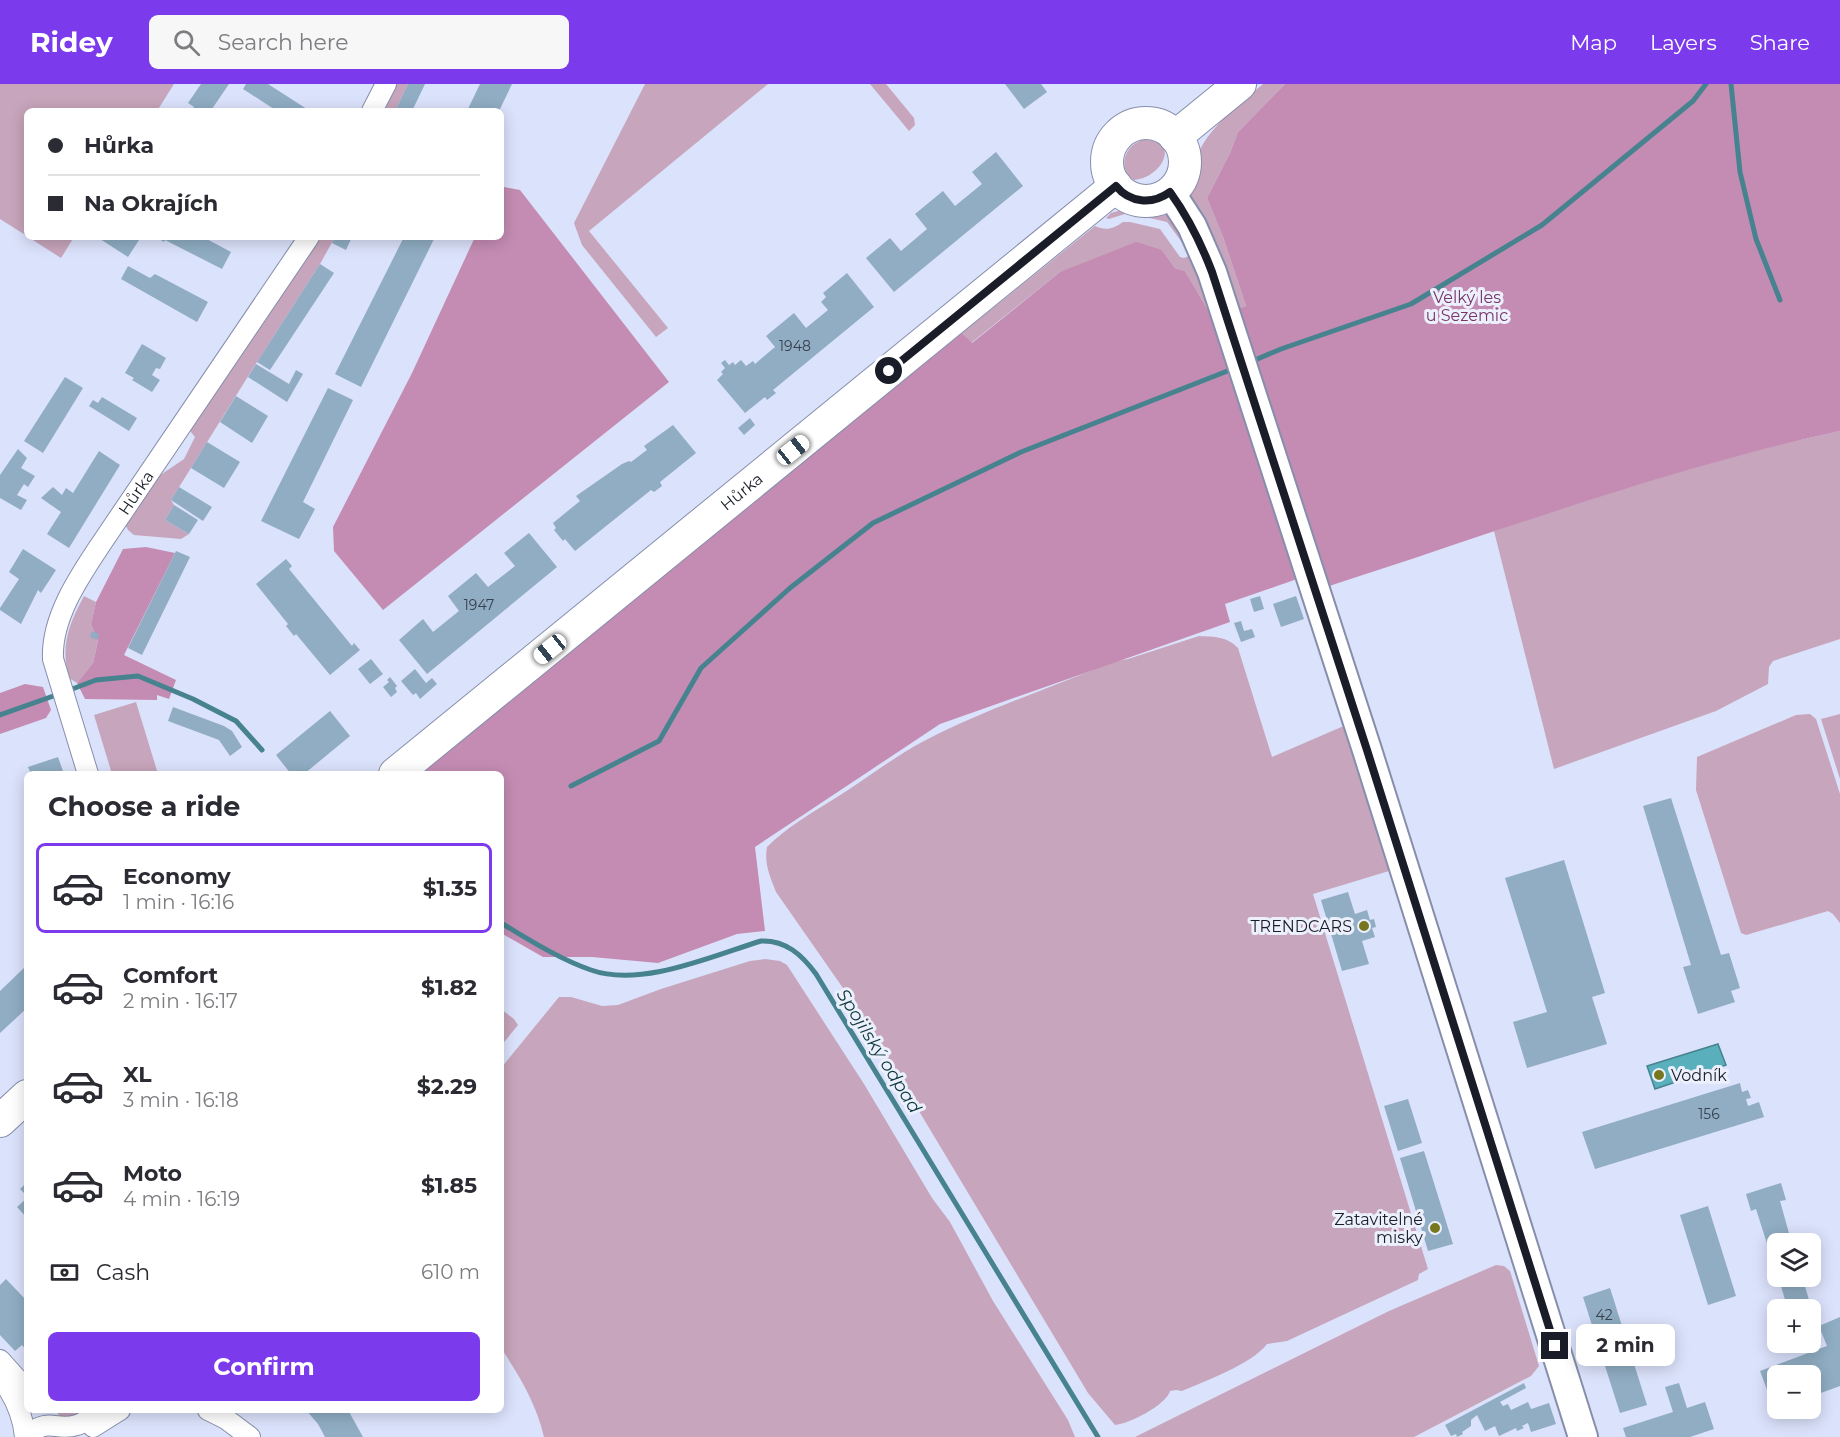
<!DOCTYPE html>
<html lang="en">
<head>
<meta charset="utf-8">
<style>
  :root { --surface:#fff; --page:#f7f7f7; --text:#2b2b33; --muted:#7c7c81; --line:#e1e1e2; --accent:#7c3aed }
  body { margin:0; font-family:Montserrat,sans-serif; background:var(--page); color:var(--text); height:100vh; display:flex; flex-direction:column; font-size:22px; white-space:nowrap }
  * { box-sizing:border-box; margin:0 }
  p { font-size:20px; color:var(--muted) }
  .icon { flex:none; width:33px; height:33px; fill:none; stroke:currentColor; stroke-width:2; stroke-linecap:round; stroke-linejoin:round }
  .map { position:relative; flex:1; overflow:hidden }
  .drawer { position:absolute; left:24px; top:687px; width:480px; height:642px; display:flex; flex-direction:column; background:var(--surface); border-radius:9px; box-shadow:0 3px 15px #0003 }
  .drawer>* { flex:none }
  .top-card { position:absolute; left:24px; top:24px; width:480px; height:132px; border-radius:9px; box-shadow:0 3px 15px #0003; display:grid; align-content:center; height:132px; padding:0 24px; background:var(--surface) }
  .controls { position:absolute; left:1767px; top:1149px; display:grid; gap:12px }
  .controls a { display:grid; place-items:center; width:54px; height:54px; border-radius:9px; background:var(--surface); box-shadow:0 3px 15px #0003; font-size:30px }
  .end { position:absolute; width:27px; height:27px; margin:-14px; border:8px solid #1a1d28; background:#fff; box-shadow:0 0 0 3px #fff }
  .from { border-radius:50% }
  .bubble { position:absolute; height:42px; border-radius:9px; background:var(--surface); box-shadow:0 3px 15px #0003; font-size:20px; font-weight:700; line-height:42px; text-align:center }
  .car { position:absolute; width:18px; height:36px; margin:-18px -9px; border-radius:8px; box-shadow:0 0 4px 2px #0007; background:linear-gradient(#fff 24%,#345 0 40%,#fff 0 76%,#345 0 86%,#fff 0) }
  .top-card b { display:flex; align-items:center; gap:21px; height:57px; font-size:22px }
  .top-card b+b { border-top:2px solid var(--line) }
  .top-card i { width:15px; height:15px; background:var(--text) }
  ul { padding:0; list-style:none }
  li { display:flex; align-items:center; gap:18px; height:90px; margin:0 12px 9px; padding:0 12px; border:3px solid transparent; border-radius:9px }
  li div { flex:1 }
  li b { display:block; font-size:22px }
  li em { font-style:normal; font-weight:700 }
  li.on { border-color:var(--accent) }
  li>.icon { width:54px; height:54px; stroke-width:1.5 }
  h2 { padding:0 24px; font-size:27px; line-height:72px }
  .pay { display:flex; align-items:center; gap:15px; height:66px; padding:0 24px; font-size:22px }
  .pay p { margin-inline-start:auto }
  .cta { display:flex; gap:12px; margin-top:auto; padding:12px 24px }
  .cta a { flex:1; height:69px; border-radius:9px; background:var(--accent); color:#fff; font-size:24px; font-weight:700; line-height:69px; text-align:center }
  header { display:flex; align-items:center; gap:36px; box-sizing:border-box; height:84px; padding:0 30px; background:var(--accent); color:#fff }
  header strong { font-size:28px }
  nav { display:flex; gap:33px; margin-inline-start:auto; font-size:21px }
  .search { width:420px; height:54px; background:var(--page); display:flex; align-items:center; gap:15px; box-sizing:border-box; padding:0 21px; border-radius:9px; color:var(--muted); font-size:22px }
  .map>svg:first-child { display:block }
</style>
</head>
<body>
<header>
<strong>Ridey</strong>
<div class="search"><svg class="icon" aria-label="search" viewBox="0 0 24 24"><circle cx="10" cy="10" r="6"/><path d="M15 15l6 6"/></svg>Search here</div>
<nav><a>Map</a><a>Layers</a><a>Share</a></nav>
</header>
<div class="map">
<svg width="1840" height="1353" viewBox="0 0 1840 1353">
  <rect width="100%" height="100%" fill="#dbe2fb"/>
  <path fill="#c7a5bc" d="M0 0H174L157 27H27V152L0 135Z
    M394 0H408L395 27H380Z
    M645 0H768L589 147 668 244 656 253 582 161 574 139Z
    M870 0H886L914 34 915 41 909 47Z
    M1263 0H1285L1238 48 1230 69 1207 114 1223 153 1246 222 1234 226 1190 117C1185 61 1225 32 1263 0Z
    M1142 56C1182 54 1163 94 1134 96 1117 85 1124 62 1142 56Z
    M1125 125C1164 125 1169 126 1186 161H1184L1167 138 1128 129 1109 135 1106 134 1111 129Z
    M1123 138H1130L1160 145 1180 173 1184 174 1194 170 1212 233 1185 187 1175 184 1162 166 1060 188 971 259 962 249 1095 142C1106 147 1113 145 1123 138Z
    M28 153H74L61 174Z
    M320 153H335L320 180 257 278 171 416 174 421 165 436 189 450 181 455 134 451 128 446 125 440 150 398 184 375 195 353 186 342 261 239Z
    M1840 347V555L1773 577 1769 583 1768 600 1716 627 1554 685 1494 447C1607 409 1723 372 1840 347Z
    M84 512 96 518 91 540 98 557 93 579 77 599 69 594C60 562 69 540 84 512Z
    M1199 552C1215 553 1226 552 1238 564L1272 673 1346 641 1389 785V787L1313 810 1428 1185 1419 1190 1418 1196 1287 1257 1267 1260C1252 1280 1205 1297 1182 1307L1176 1306 1170 1307C1166 1321 1129 1340 1115 1341L1088 1309 859 927 776 808C770 792 764 780 767 763 787 743 810 730 834 715 865 696 893 673 926 656 986 625 1051 604 1112 578L1128 575Z
    M136 618 158 690H112L94 631Z
    M1810 630 1816 635 1840 710V839L1833 830 1828 827 1746 851 1741 849 1696 706 1697 673 1796 631Z
    M1840 630V695L1821 635Z
    M765 875 780 877 787 881 864 1000 932 1114 950 1138 993 1217 1068 1336 1075 1353H544C537 1321 519 1291 501 1264V984L559 913H571L602 922 618 921 661 905 750 877Z
    M501 925 514 935 518 941 501 962Z
    M1496 1181 1504 1182 1510 1187 1539 1282 1531 1292 1414 1353H1135L1389 1227Z
    M54 1326H89L64 1336Z"/>
  <path fill="#c48cb3" d="M1285 0H1840V347C1707 376 1579 419 1450 462 1401 479 1352 494 1303 511L1297 495 1225 520 1230 538 940 640 755 763 765 847 737 850 658 879 592 873H543L501 849V690H419L962 249 972 259 1060 188 1136 158 1162 166 1175 184 1185 187 1212 233 1246 222 1223 153 1207 114 1230 69 1238 48Z
    M504 103 520 106 669 298 383 526 334 467 333 443 412 289 475 153H501V106Z
    M146 463 175 469 124 571 176 596 169 615 157 611V616L85 615 77 599 93 579 98 557 91 540 96 518 123 465Z
    M25 600 43 603 51 626 46 634 0 650V609Z"/>
  <path fill="#59afbb" stroke="#46838f" stroke-width="1.5" d="M1718 960 1726 981 1655 1005 1647 982Z"/>
  <g fill="none" stroke-linecap="round" stroke-linejoin="round">
    <path stroke="#46838f" stroke-width="5" d="M1731 0 1740 88 1756 155 1780 216
      M1255 276 1281 265 1411 220 1542 141 1693 17 1706 0
      M67 607 96 596 138 592 193 615 236 637 262 666
      M0 631 59 610
      M571 702 659 657 701 584 790 504 873 439 1021 368 1230 286
      M501 839C530 856 559 875 591 886 641 904 712 872 761 857 786 856 802 871 816 890L1098 1353"/>
  </g>
  <path fill="#90adc3" d="M201 0H229L212 25 216 27H191L194 23 188 19Z
    M246 0H268L310 27H277L243 5Z
    M408 0H425L412 27H395Z
    M480 0H512L499 27H467Z
    M1005 0H1041L1047 8 1024 25Z
    M996 68 1023 102 894 208 866 174 890 154 901 167 927 145 915 130 943 107 955 122 982 100 972 88Z
    M101 153H141L128 173 100 155Z
    M156 153H203L231 168 222 185 165 156 164 158Z
    M335 153H352L346 166 332 159Z
    M404 153H435L361 303 335 290Z
    M320 180 334 189 270 286 257 278Z
    M128 182 150 194 155 190 208 218 197 238 121 195Z
    M847 189 874 223 773 306 776 309 767 316 765 313 745 329 717 296 723 290 721 288 725 284 721 279 725 276 729 281 733 278 735 281 741 276 746 282 753 277 755 280 775 263 766 252 794 229 806 244 828 226 821 218 826 213 823 209Z
    M142 260 166 274 160 285 156 284 152 291 160 296 152 308 132 296 134 294 125 289Z
    M256 280 289 300 296 286 303 290 287 318 248 293Z
    M65 293 83 304 43 369 24 357Z
    M328 304 353 316 303 418 315 425 299 455 261 437Z
    M236 312 268 332 252 359 220 338Z
    M102 313 137 334 129 347 89 322 93 316 98 319Z
    M750 334 755 341 744 351 738 344Z
    M673 341 696 369 660 398 662 402 654 408 651 406 575 467 565 455 563 457 554 446 556 444 553 439 580 417 576 412 622 380 629 377 631 378 647 366 644 362Z
    M207 358 240 378 224 404 191 384Z
    M18 365 27 374 21 384 35 392 28 403 24 400 17 411 27 416 21 426 0 414V391Z
    M99 367 120 381 69 464 47 450 61 428 41 414 53 403 62 411 66 404 73 409Z
    M179 403 212 423 203 437 171 416Z
    M174 421 198 436 189 450 165 436Z
    M529 449 557 483 427 590 399 556 423 535 433 548 459 527 448 512 476 489 488 503 515 482 504 469Z
    M23 465 56 486 41 509 38 506 21 540 0 526V524L19 495 9 488Z
    M176 467 190 473 142 571 128 564Z
    M286 475 292 482 289 485 352 562 354 559 360 566 330 591 296 550 294 552 286 542 288 540 256 500Z
    M1260 512 1264 525 1254 528 1250 515Z
    M1296 512 1304 535 1281 543 1273 520Z
    M1241 537 1244 547 1252 545 1255 553 1241 558 1234 539Z
    M92 547 99 550 97 556 90 553Z
    M371 575 383 590 370 600 358 585Z
    M415 585 426 599 432 594 437 600 420 615 416 609 413 611 401 597Z
    M390 593 397 602 395 604 397 608 391 613 383 603 389 598 387 596Z
    M173 623 224 642 232 647 242 663 230 672 219 656 168 637Z
    M330 627 350 652 304 690H291L276 671Z
    M58 673 64 690H31L28 683Z
    M1671 714 1721 871 1729 869 1740 904 1731 907 1735 918 1698 930 1683 883 1691 881 1643 722Z
    M1564 776 1605 909 1592 913 1607 960 1527 984 1513 938 1547 928 1505 794Z
    M1348 808 1355 830 1367 826 1370 836 1374 835 1376 843 1372 844 1375 853 1362 857 1369 880 1342 887 1321 816Z
    M27 881V924L0 949V907Z
    M1740 999 1742 1008 1748 1006 1751 1014 1746 1015 1748 1022 1759 1018 1764 1033 1595 1085 1582 1048Z
    M1408 1015 1422 1059 1398 1067 1384 1022Z
    M1424 1067 1453 1160 1428 1167 1400 1074Z
    M27 1098V1112L20 1105Z
    M1781 1099 1786 1116 1780 1117 1792 1160H1778L1777 1191 1756 1125 1751 1127 1746 1110Z
    M27 1114V1134L17 1123Z
    M1708 1122 1736 1212 1708 1221 1680 1131Z
    M1778 1192H1802L1814 1233 1810 1234V1226H1788Z
    M6 1195 27 1217V1267L22 1261 15 1267 0 1251V1201Z
    M1610 1204 1647 1321 1620 1329 1583 1213Z
    M1840 1233V1302L1810 1313V1292H1778V1326L1775 1327 1760 1287 1827 1262 1819 1242Z
    M1524 1299 1526 1304 1500 1318 1503 1322 1508 1320 1511 1326 1528 1318 1531 1325 1549 1319 1556 1340 1531 1348 1528 1339 1522 1342 1524 1344 1517 1347 1516 1344 1499 1352 1495 1342 1485 1347 1477 1331 1471 1336V1342L1462 1348 1463 1350 1457 1353 1456 1350 1451 1352 1445 1341Z
    M1679 1299 1687 1324 1705 1318 1714 1345 1690 1353H1626L1623 1344 1673 1328 1665 1303Z
    M306 1326H348L363 1353H325L318 1340Z"/>
  <g fill="none" stroke-linecap="round" stroke-linejoin="round">
    <defs>
      <g id="street">
        <path d="M372 27 386 0"/>
        <path id="s1" d="M88 690 53 575C51 534 79 493 101 460L309 153"/>
        <path d="M0 1276 27 1306"/>
        <path d="M0 1293C14 1311 23 1330 25 1353"/>
        <path d="M208 1326 226 1335 250 1353"/>
        <path d="M93 1343 120 1326"/>
        <path d="M25 1352C52 1332 54 1348 77 1341 86 1339 93 1330 102 1326"/>
      </g>
      <path id="secondary" d="M1170 108 1192 142 1212 188 1367 666 1583 1353"/>
      <g id="primary">
        <circle cx="1146" cy="78" r="39"/>
        <path d="M1175 53 1240 0"/>
        <path id="s2" d="M395 690 1116 102"/>
        <path d="M0 1037 27 1012"/>
      </g>
    </defs>
    <use href="#street" stroke="#868eab" stroke-width="22"/>
    <use href="#secondary" stroke="#868eab" stroke-width="32"/>
    <use href="#primary" stroke="#868eab" stroke-width="34"/>
    <use href="#street" stroke="#fff" stroke-width="20"/>
    <use href="#secondary" stroke="#fff" stroke-width="28"/>
    <use href="#primary" stroke="#fff" stroke-width="32"/>
  </g>
  <g fill="none" stroke-linecap="round" stroke-linejoin="round">
    <path stroke="#1a1d28" stroke-width="8" d="M889 287 1116 102C1130 119 1152 121 1170 108 1188 133 1201 159 1212 188L1367 666 1555 1262"/>
  </g>
  <g fill="#76771e" stroke="#ecf0fc" stroke-width="2">
    <circle cx="1364" cy="842" r="6"/>
    <circle cx="1659" cy="991" r="6"/>
    <circle cx="1435" cy="1144" r="6"/>
  </g>
  <g text-anchor="middle" stroke-width="6" stroke-linejoin="round" paint-order="stroke">
    <g font-size="14" fill="#38414f">
      <text x="795" y="267">1948</text>
      <text x="479" y="526">1947</text>
      <text x="1709" y="1035">156</text>
      <text x="1604" y="1236">42</text>
    </g>
    <g font-size="16" fill="#773466" stroke="#ecf0fc">
      <text x="1467" y="219">Velký les<tspan x="1467" dy="18">u Sezemic</tspan></text>
    </g>
    <g font-size="16" fill="#1a1d28" stroke="#ecf0fc">
      <text dy="6" stroke="none"><textPath href="#s2" startOffset="447">Hůrka</textPath></text>
      <text dy="6" stroke="none"><textPath href="#s1" startOffset="309">Hůrka</textPath></text>
    </g>
    <g font-size="16" fill="#1a1d28" stroke="#ecf0fc" text-anchor="end">
      <text x="1352" y="848">TRENDCARS</text>
      <text x="1671" y="997" text-anchor="start">Vodník</text>
      <text x="1423" y="1141">Zatavitelné<tspan x="1423" dy="18">misky</tspan></text>
    </g>
    <g font-size="18" font-style="italic" fill="#0b363b" stroke="#ecf0fc">
      <text transform="translate(879 967) rotate(58)" y="6">Spojilský odpad</text>
    </g>
  </g>
</svg>
<div class="controls">
<a><svg class="icon" aria-label="layers" viewBox="0 0 24 24"><path d="M12 4l9 5-9 5-9-5zM3 14l9 5 9-5"/></svg></a>
<a>+</a>
<a>−</a>
</div>
<i class="end from" style="left:889px;top:287px"></i>
<i class="end" style="left:1555px;top:1262px"></i>
<div class="bubble" style="left:1576px;top:1240px;width:99px">2 min</div>
<i class="car" style="left:793px;top:366px;rotate:51deg"></i>
<i class="car" style="left:550px;top:565px;rotate:231deg"></i>
<div class="top-card">
<b><i class="from"></i>Hůrka</b>
<b><i></i>Na Okrajích</b>
</div>
<section class="drawer">
<h2>Choose a ride</h2>
<ul>
<li class="on"><svg class="icon" aria-label="car" viewBox="0 0 24 24"><path d="M5 17H2v-5l4-1 3-4h7l3 4 3 1v5h-3M9 17h6M6 11h13"/><circle cx="7" cy="17" r="2"/><circle cx="17" cy="17" r="2"/></svg><div><b>Economy</b><p>1 min · 16:16</p></div><em>$1.35</em></li>
<li><svg class="icon" aria-label="car" viewBox="0 0 24 24"><path d="M5 17H2v-5l4-1 3-4h7l3 4 3 1v5h-3M9 17h6M6 11h13"/><circle cx="7" cy="17" r="2"/><circle cx="17" cy="17" r="2"/></svg><div><b>Comfort</b><p>2 min · 16:17</p></div><em>$1.82</em></li>
<li><svg class="icon" aria-label="car" viewBox="0 0 24 24"><path d="M5 17H2v-5l4-1 3-4h7l3 4 3 1v5h-3M9 17h6M6 11h13"/><circle cx="7" cy="17" r="2"/><circle cx="17" cy="17" r="2"/></svg><div><b>XL</b><p>3 min · 16:18</p></div><em>$2.29</em></li>
<li><svg class="icon" aria-label="car" viewBox="0 0 24 24"><path d="M5 17H2v-5l4-1 3-4h7l3 4 3 1v5h-3M9 17h6M6 11h13"/><circle cx="7" cy="17" r="2"/><circle cx="17" cy="17" r="2"/></svg><div><b>Moto</b><p>4 min · 16:19</p></div><em>$1.85</em></li>
</ul>
<div class="pay"><svg class="icon" aria-label="cash" viewBox="0 0 24 24"><path d="M3 7h18v10H3z"/><circle cx="12" cy="12" r="2"/></svg>Cash<p>610 m</p></div>
<div class="cta"><a>Confirm</a></div>
</section>
</div>
</body>
</html>
